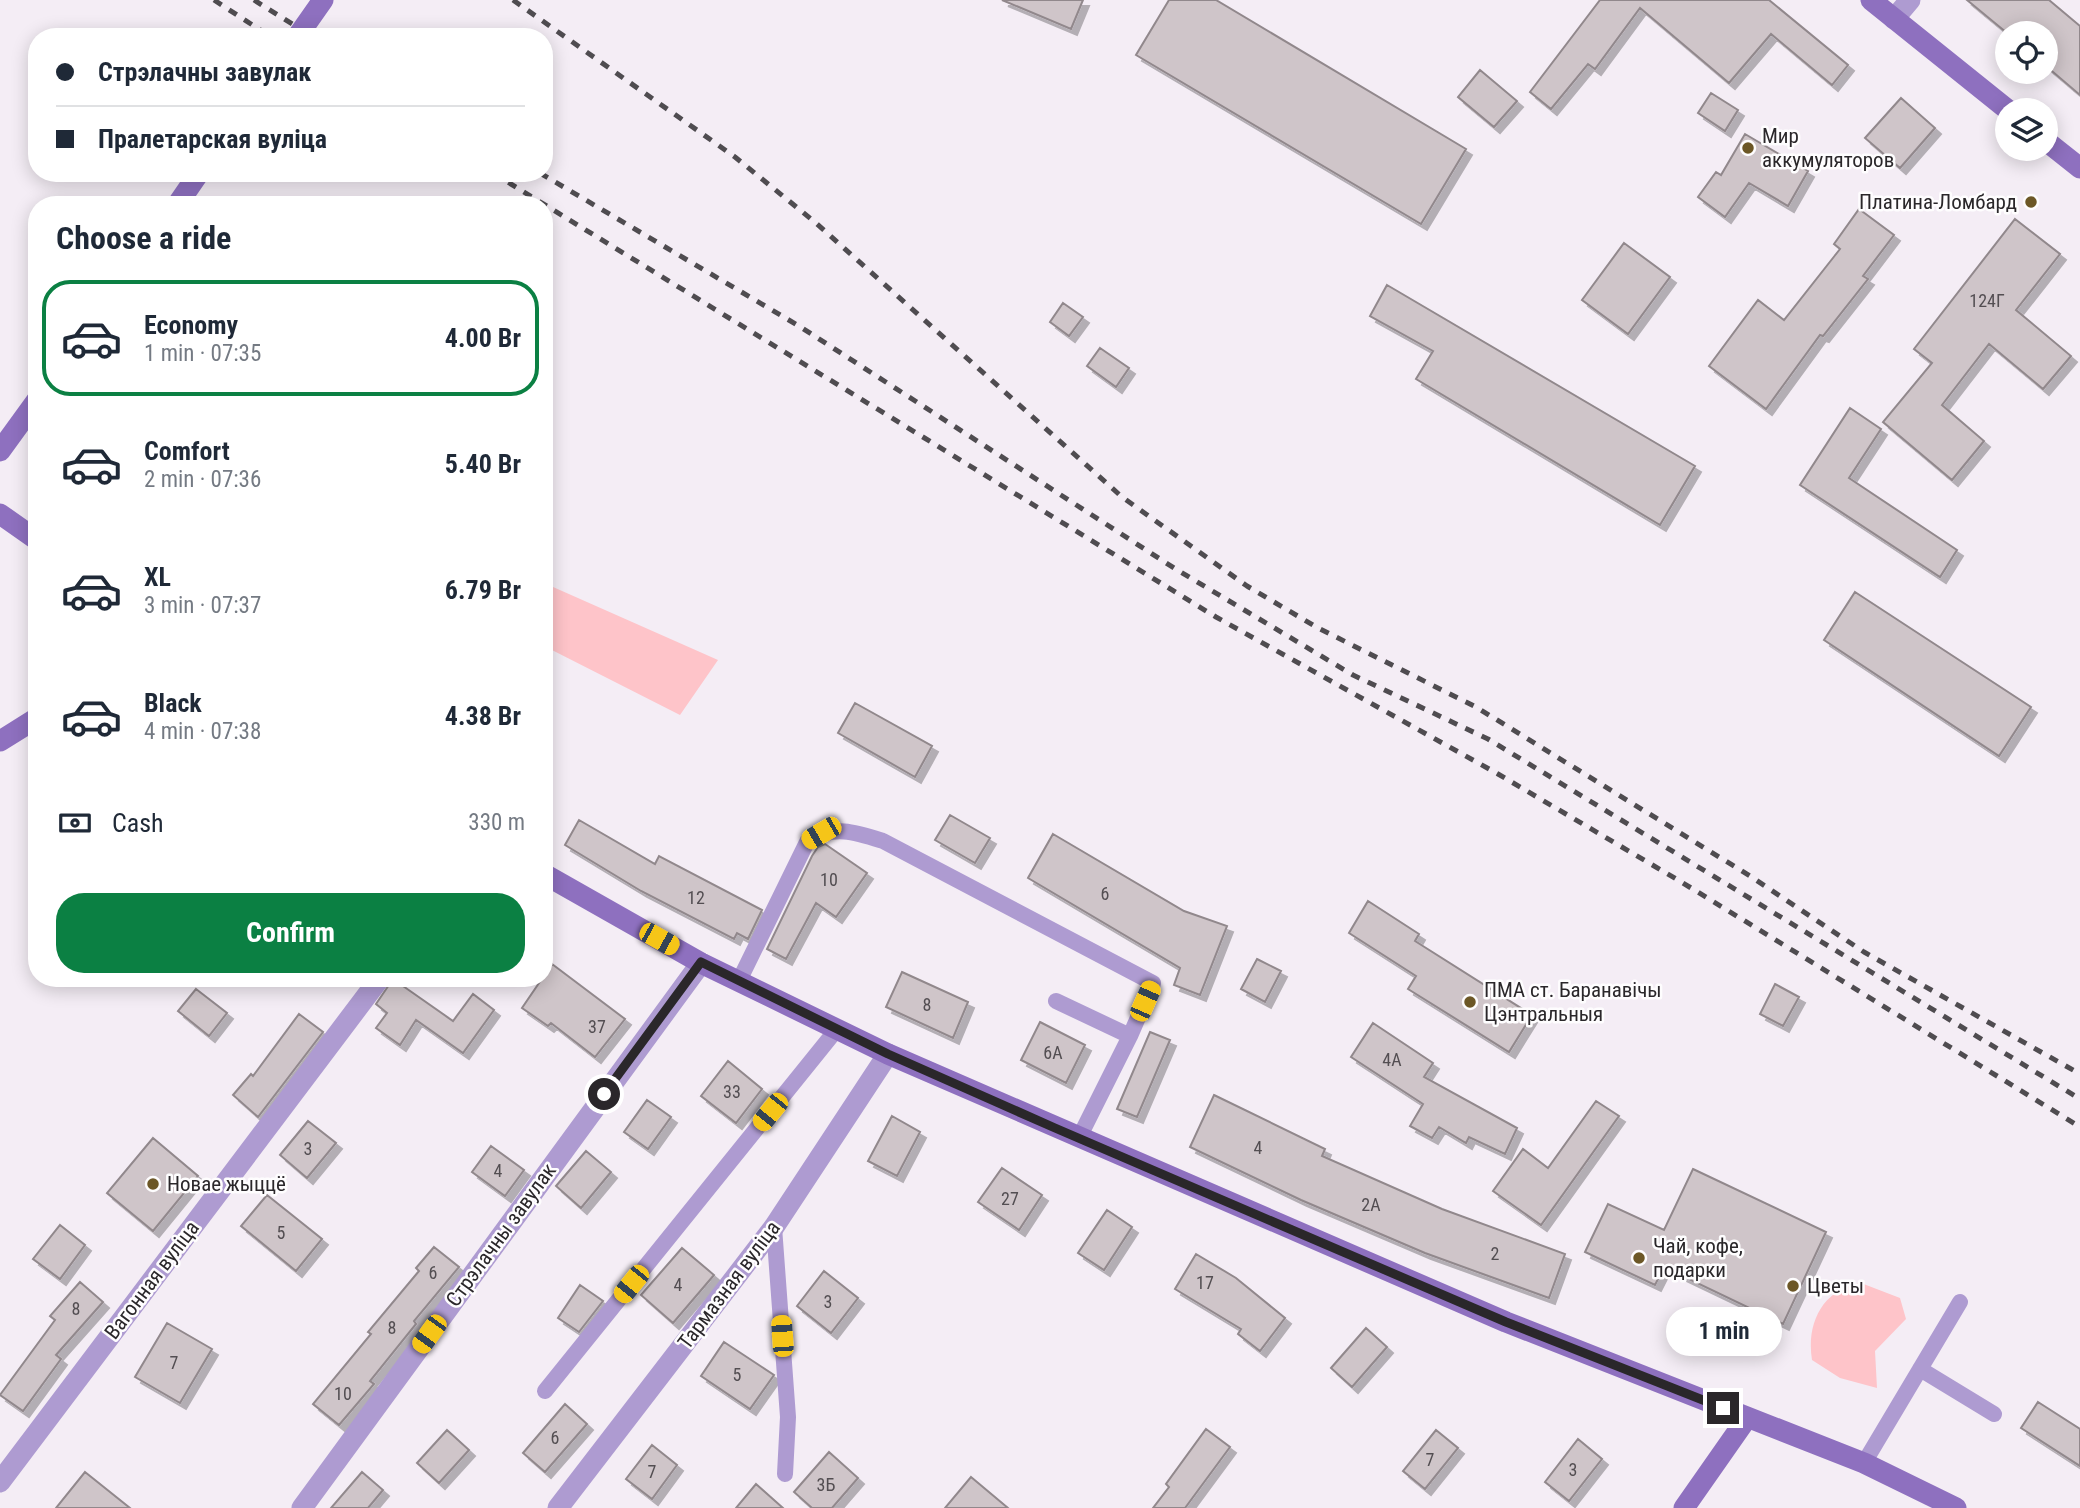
<!DOCTYPE html>
<html lang="en">
<head>
<meta charset="utf-8">
<style>
  :root { --surface:#fff; --page:#f2f2f3; --text:#1f2937; --muted:#747a83; --line:#e0e1e3; --accent:#0b8043 }
  body { margin:0; font-family:"Roboto Condensed",sans-serif; background:var(--page); color:var(--text); height:100vh; display:flex; flex-direction:column; font-size:26px; white-space:nowrap }
  * { box-sizing:border-box; margin:0 }
  p { font-size:23px; color:var(--muted) }
  .icon { flex:none; width:38px; height:38px; fill:none; stroke:currentColor; stroke-width:2; stroke-linecap:round; stroke-linejoin:round }
  .map { position:relative; flex:1; overflow:hidden }
  .sheet { position:absolute; left:28px; top:196px; width:525px; height:791px; display:flex; flex-direction:column; background:var(--surface); border-radius:28px; box-shadow:0 4px 18px #0003 }
  .sheet>* { flex:none }
  .guide { position:absolute; left:28px; top:28px; width:525px; height:154px; border-radius:28px; box-shadow:0 4px 18px #0003; display:grid; align-content:center; height:154px; padding:0 28px; background:var(--surface) }
  .controls { position:absolute; left:1995px; top:21px; display:grid; gap:14px }
  .controls a { display:grid; place-items:center; width:63px; height:63px; border-radius:50%; background:var(--surface); box-shadow:0 4px 18px #0003; font-size:35px }
  .end { position:absolute; width:32px; height:32px; margin:-16px; border:9px solid #2a272a; background:#fff; box-shadow:0 0 0 4px #fff }
  .from { border-radius:50% }
  .bubble { position:absolute; height:49px; border-radius:24px; background:var(--surface); box-shadow:0 4px 18px #0003; font-size:23px; font-weight:700; line-height:49px; text-align:center }
  .car { position:absolute; width:21px; height:42px; margin:-21px -10px; border-radius:9px; box-shadow:0 0 5px 2px #0007; background:linear-gradient(#f5c518 24%,#345 0 40%,#f5c518 0 76%,#345 0 86%,#f5c518 0) }
  .guide b { display:flex; align-items:center; gap:24px; height:66px; font-size:26px }
  .guide b+b { border-top:2px solid var(--line) }
  .guide i { width:18px; height:18px; background:var(--text) }
  ul { padding:0; list-style:none }
  li { display:flex; align-items:center; gap:21px; height:116px; margin:0 14px 10px; padding:0 14px; border:4px solid transparent; border-radius:28px }
  li div { flex:1 }
  li b { display:block; font-size:26px }
  li em { font-style:normal; font-weight:700 }
  li.on { border-color:var(--accent) }
  li>.icon { width:63px; height:63px; stroke-width:1.5 }
  h2 { padding:0 28px; font-size:32px; line-height:84px }
  .pay { display:flex; align-items:center; gap:18px; height:77px; padding:0 28px; font-size:26px }
  .pay p { margin-inline-start:auto }
  .cta { display:flex; gap:14px; margin-top:auto; padding:14px 28px }
  .cta a { flex:1; height:80px; border-radius:28px; background:var(--accent); color:#fff; font-size:28px; font-weight:700; line-height:80px; text-align:center }
  .map>svg:first-child { display:block }
</style>
</head>
<body>
<div class="map">
<svg width="2080" height="1508" viewBox="0 0 2080 1508">
  <defs>
    <filter id="shadow"><feDropShadow dx="6" dy="6" stdDeviation="0" flood-color="#0004"/></filter>
  </defs>
  <rect width="100%" height="100%" fill="#f4edf5"/>
  <path fill="#fec4c9" d="M544 583 718 660 680 715 544 646Z
    M1861 1283 1900 1298 1906 1319 1875 1351 1877 1388 1840 1378 1812 1360C1806 1323 1823 1289 1861 1283Z"/>
  <path fill="#cfc5c9" stroke="#91888c" stroke-width="2" filter="url(#shadow)" d="M1002 0H1083L1071 29Z
    M1169 0H1216L1466 149 1421 224 1136 55Z
    M1600 0H1769L1848 65 1832 85 1771 34 1729 83 1640 8 1595 69 1588 64 1551 109 1530 92Z
    M1967 0H2049L2080 26V95L2046 66V33H2007Z
    M1480 70 1517 101 1494 127 1458 97Z
    M1711 93 1738 110 1725 131 1698 113Z
    M1901 98 1935 128 1900 168 1865 138Z
    M1745 134 1808 171 1788 206 1749 183 1725 217 1698 197 1716 172 1721 175Z
    M1859 209 1894 235 1863 276 1868 279 1823 336 1820 335 1766 409 1709 366 1758 300 1784 320 1840 249 1834 244Z
    M2015 219 2060 254 2016 310 2071 356 2043 389 1989 344 1942 405 1984 441 1952 480 1883 422 1932 363 1914 349Z
    M1624 243 1670 277 1628 334 1582 300Z
    M1387 285 1695 466 1660 525 1416 379 1433 351 1370 316Z
    M1063 303 1083 317 1069 336 1050 322Z
    M1100 348 1129 368 1116 387 1087 366Z
    M1850 408 1881 429 1849 478 1957 550 1940 577 1800 485Z
    M1855 592 2031 707 1999 756 1824 640Z
    M855 703 932 746 915 777 838 733Z
    M950 815 990 838 975 863 935 840Z
    M579 820 655 864 659 856 762 910 748 939 737 933 734 939 641 891 565 845Z
    M1053 834 1184 911 1227 926 1200 995 1174 985 1180 968 1028 878Z
    M825 844 867 873 836 917 816 903 786 959 767 949 812 856 818 847Z
    M1368 901 1419 934 1415 941 1532 1015 1509 1052 1408 989 1416 976 1349 933Z
    M1257 959 1281 971 1265 1002 1241 989Z
    M552 964 625 1019 595 1057 551 1023 548 1026 522 1008Z
    M902 972 968 1002 953 1038 886 1007Z
    M393 979 453 1021 473 994 494 1010 463 1053 416 1020 400 1045 376 1028 387 1013 376 1004Z
    M1775 984 1799 997 1783 1026 1760 1014Z
    M196 989 227 1013 209 1036 178 1011Z
    M299 1014 323 1032 258 1117 233 1095 251 1074 253 1076Z
    M1040 1022 1085 1045 1066 1083 1021 1060Z
    M1373 1023 1433 1063 1424 1077 1517 1128 1505 1154 1469 1137 1466 1143 1439 1127 1432 1138 1410 1126 1423 1104 1351 1057Z
    M1150 1032 1170 1040 1137 1117 1117 1109Z
    M728 1061 762 1089 736 1123 701 1096Z
    M1214 1095 1325 1149 1322 1156 1442 1209 1565 1254 1549 1298 1425 1253 1301 1200 1190 1147Z
    M647 1100 671 1117 648 1149 624 1132Z
    M1596 1101 1619 1116 1541 1225 1493 1191 1523 1149 1548 1168Z
    M892 1116 920 1132 897 1176 868 1161Z
    M308 1121 336 1143 307 1178 280 1155Z
    M153 1138 198 1176 153 1231 107 1193Z
    M491 1146 524 1170 505 1196 472 1172Z
    M586 1151 611 1172 581 1208 556 1186Z
    M1002 1168 1042 1195 1019 1230 978 1202Z
    M1693 1169 1826 1232 1783 1324 1664 1267 1655 1285 1585 1252 1608 1204 1664 1230Z
    M267 1195 322 1239 296 1271 241 1226Z
    M1107 1210 1132 1227 1104 1270 1078 1253Z
    M60 1225 85 1245 60 1279 33 1259Z
    M434 1247 459 1267 414 1321 416 1324 370 1381 374 1384 339 1425 313 1404 371 1334 368 1332 419 1271 416 1268Z
    M682 1248 714 1275 673 1323 641 1295Z
    M1196 1254 1236 1278 1285 1318 1260 1351 1238 1334 1241 1329 1175 1289Z
    M824 1271 858 1298 831 1333 797 1306Z
    M80 1282 103 1302 56 1355 61 1359 23 1411 0 1395 55 1320 50 1316Z
    M580 1285 603 1301 579 1332 558 1318Z
    M167 1323 212 1349 180 1403 135 1377Z
    M1366 1328 1387 1347 1352 1387 1331 1368Z
    M724 1342 774 1375 750 1409 701 1376Z
    M2038 1402 2080 1429V1466L2021 1428Z
    M565 1404 587 1424 545 1472 523 1453Z
    M1206 1429 1230 1447 1185 1508H1153L1169 1487 1166 1484Z
    M447 1430 469 1450 439 1483 417 1463Z
    M1436 1430 1458 1448 1425 1489 1403 1471Z
    M1578 1439 1602 1459 1569 1501 1545 1482Z
    M652 1445 677 1465 652 1499 626 1479Z
    M829 1452 858 1478 832 1508H812L794 1492Z
    M85 1472 130 1508H56Z
    M362 1472 383 1490 368 1508H331Z
    M971 1477 1008 1508H945Z
    M756 1484 783 1508H736Z"/>
  <g fill="none" stroke-linecap="round" stroke-linejoin="round">
    <path stroke="#ae9bd1" stroke-width="16" d="M739 981 808 840C835 825 855 832 883 841L1153 983 1130 1036
      M1056 1001 1130 1036 1079 1138
      M774 1227 788 1417 785 1474
      M1920 1369 1994 1414
      M545 1391 837 1029
      M1864 1463 1960 1302"/>
    <path stroke="#ae9bd1" stroke-width="21" d="M1894 19 1910 0
      M0 1482 380 978
      M302 1508 701 963
      M558 1508 774 1227 888 1054"/>
    <path stroke="#8e70bf" stroke-width="21" d="M1871 0 2008 110
      M2046 141 2080 168
      M177 205 199 173
      M0 451 37 400
      M0 514 37 540
      M0 741 37 718
      M544 874 701 963 888 1054 1506 1322 1864 1463 1956 1508
      M1684 1508 1747 1418"/>
    <path stroke="#4f4c50" stroke-width="5" stroke-dasharray="9 9" stroke-linecap="butt" d="M214 0 271 37
      M254 0 313 37
      M513 0 735 157 816 223 1122 497 1247 586 1318 628 1476 707 1750 876 1864 952 2080 1074
      M493 173 1216 617 1498 774 1683 883 2080 1127
      M540 173 799 326 1174 568 1353 675 1488 739 2080 1099"/>
    <path stroke="#8e70bf" stroke-width="21" d="M297 37 323 0"/>
  </g>
  <g fill="none" stroke-linecap="round" stroke-linejoin="round">
    <path stroke="#2a272a" stroke-width="9" d="M604 1094 701 962 888 1054 1055 1128 1506 1322 1723 1408"/>
  </g>
  <g fill="#6c5726" stroke="#fefdfe" stroke-width="2.5">
    <circle cx="1748" cy="148" r="7"/>
    <circle cx="2031" cy="202" r="7"/>
    <circle cx="1470" cy="1002" r="7"/>
    <circle cx="153" cy="1184" r="7"/>
    <circle cx="1639" cy="1258" r="7"/>
    <circle cx="1793" cy="1286" r="7"/>
  </g>
  <g text-anchor="middle" stroke-width="5" stroke-linejoin="round" paint-order="stroke">
    <g font-size="18" fill="#534e52">
      <text x="1987" y="307">124Г</text>
      <text x="829" y="886">10</text>
      <text x="1105" y="900">6</text>
      <text x="696" y="904">12</text>
      <text x="927" y="1011">8</text>
      <text x="597" y="1033">37</text>
      <text x="1053" y="1059">6А</text>
      <text x="1392" y="1066">4А</text>
      <text x="732" y="1098">33</text>
      <text x="1258" y="1154">4</text>
      <text x="308" y="1155">3</text>
      <text x="498" y="1177">4</text>
      <text x="1010" y="1205">27</text>
      <text x="1371" y="1211">2А</text>
      <text x="281" y="1239">5</text>
      <text x="1495" y="1260">2</text>
      <text x="433" y="1279">6</text>
      <text x="1205" y="1289">17</text>
      <text x="678" y="1291">4</text>
      <text x="828" y="1308">3</text>
      <text x="76" y="1315">8</text>
      <text x="392" y="1334">8</text>
      <text x="174" y="1369">7</text>
      <text x="737" y="1381">5</text>
      <text x="343" y="1400">10</text>
      <text x="555" y="1444">6</text>
      <text x="1430" y="1466">7</text>
      <text x="1573" y="1476">3</text>
      <text x="652" y="1478">7</text>
      <text x="826" y="1491">3Б</text>
    </g>
    <g font-size="21" fill="#2a272a" stroke="#fefdfe" text-anchor="start">
      <text x="1762" y="143">Мир<tspan x="1762" dy="24">аккумуляторов</tspan></text>
      <text x="2017" y="209" text-anchor="end">Платина-Ломбард</text>
      <text x="1484" y="997">ПМА ст. Баранавічы<tspan x="1484" dy="24">Цэнтральныя</tspan></text>
      <text x="167" y="1191">Новае жыццё</text>
      <text x="1653" y="1253">Чай, кофе,<tspan x="1653" dy="24">подарки</tspan></text>
      <text x="1807" y="1293">Цветы</text>
    </g>
    <g font-size="21" fill="#2a272a" stroke="#fefdfe">
      <text transform="translate(501 1235) rotate(-54)" y="7">Стрэлачны завулак</text>
      <text transform="translate(152 1280) rotate(-53)" y="7">Вагонная вуліца</text>
      <text transform="translate(729 1285) rotate(-53)" y="7">Тармазная вуліца</text>
    </g>
  </g>
</svg>
<div class="controls">
<a><svg class="icon" aria-label="locate" viewBox="0 0 24 24"><circle cx="12" cy="12" r="6"/><path d="M12 2v4M12 18v4M2 12h4M18 12h4"/></svg></a>
<a><svg class="icon" aria-label="layers" viewBox="0 0 24 24"><path d="M12 4l9 5-9 5-9-5zM3 14l9 5 9-5"/></svg></a>
</div>
<i class="end from" style="left:604px;top:1094px"></i>
<i class="end" style="left:1723px;top:1408px"></i>
<div class="bubble" style="left:1666px;top:1307px;width:116px">1 min</div>
<i class="car" style="left:821px;top:833px;rotate:240deg"></i>
<i class="car" style="left:659px;top:939px;rotate:119deg"></i>
<i class="car" style="left:1145px;top:1001px;rotate:24deg"></i>
<i class="car" style="left:770px;top:1112px;rotate:219deg"></i>
<i class="car" style="left:631px;top:1284px;rotate:219deg"></i>
<i class="car" style="left:429px;top:1334px;rotate:216deg"></i>
<i class="car" style="left:782px;top:1336px;rotate:356deg"></i>
<div class="guide">
<b><i class="from"></i>Стрэлачны завулак</b>
<b><i></i>Пралетарская вуліца</b>
</div>
<section class="sheet">
<h2>Choose a ride</h2>
<ul>
<li class="on"><svg class="icon" aria-label="car" viewBox="0 0 24 24"><path d="M5 17H2v-5l4-1 3-4h7l3 4 3 1v5h-3M9 17h6M6 11h13"/><circle cx="7" cy="17" r="2"/><circle cx="17" cy="17" r="2"/></svg><div><b>Economy</b><p>1 min · 07:35</p></div><em>4.00 Br</em></li>
<li><svg class="icon" aria-label="car" viewBox="0 0 24 24"><path d="M5 17H2v-5l4-1 3-4h7l3 4 3 1v5h-3M9 17h6M6 11h13"/><circle cx="7" cy="17" r="2"/><circle cx="17" cy="17" r="2"/></svg><div><b>Comfort</b><p>2 min · 07:36</p></div><em>5.40 Br</em></li>
<li><svg class="icon" aria-label="car" viewBox="0 0 24 24"><path d="M5 17H2v-5l4-1 3-4h7l3 4 3 1v5h-3M9 17h6M6 11h13"/><circle cx="7" cy="17" r="2"/><circle cx="17" cy="17" r="2"/></svg><div><b>XL</b><p>3 min · 07:37</p></div><em>6.79 Br</em></li>
<li><svg class="icon" aria-label="car" viewBox="0 0 24 24"><path d="M5 17H2v-5l4-1 3-4h7l3 4 3 1v5h-3M9 17h6M6 11h13"/><circle cx="7" cy="17" r="2"/><circle cx="17" cy="17" r="2"/></svg><div><b>Black</b><p>4 min · 07:38</p></div><em>4.38 Br</em></li>
</ul>
<div class="pay"><svg class="icon" aria-label="cash" viewBox="0 0 24 24"><path d="M3 7h18v10H3z"/><circle cx="12" cy="12" r="2"/></svg>Cash<p>330 m</p></div>
<div class="cta"><a>Confirm</a></div>
</section>
</div>
</body>
</html>
